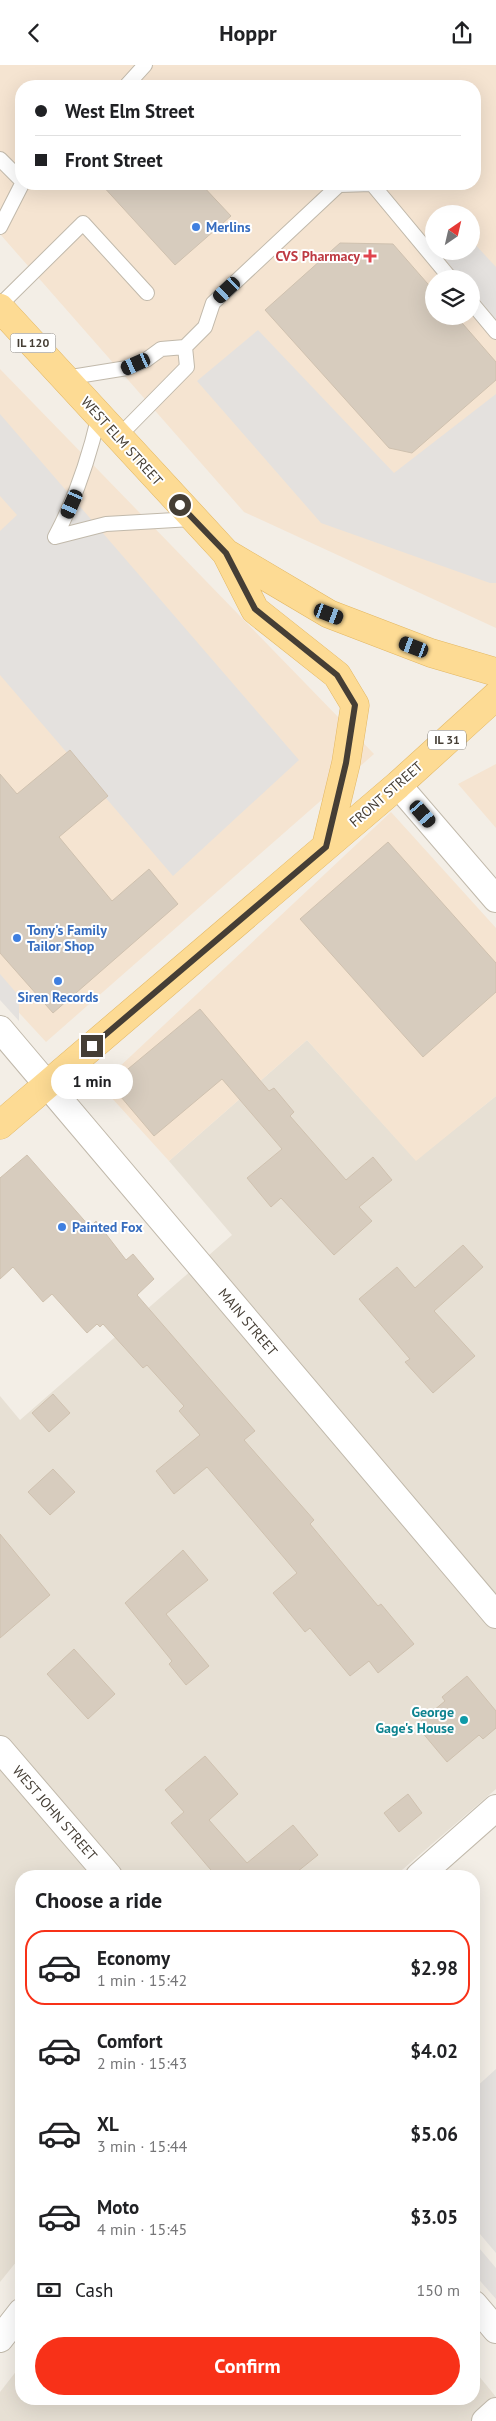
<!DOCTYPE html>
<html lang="en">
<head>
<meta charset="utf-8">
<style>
  :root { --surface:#fff; --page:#f2f2f2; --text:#202124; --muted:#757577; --line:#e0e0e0; --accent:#f83118 }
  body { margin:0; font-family:"PT Sans",sans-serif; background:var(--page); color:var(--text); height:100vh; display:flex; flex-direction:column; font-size:19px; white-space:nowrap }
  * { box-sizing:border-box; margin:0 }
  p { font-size:16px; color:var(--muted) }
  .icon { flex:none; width:28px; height:28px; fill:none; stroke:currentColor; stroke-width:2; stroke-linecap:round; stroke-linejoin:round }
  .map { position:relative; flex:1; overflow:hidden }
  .panel { position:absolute; left:15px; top:1805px; width:465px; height:535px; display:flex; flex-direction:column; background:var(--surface); border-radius:20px; box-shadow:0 5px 20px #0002 }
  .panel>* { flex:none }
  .guide { position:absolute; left:15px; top:15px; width:466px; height:110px; border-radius:20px; box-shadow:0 5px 20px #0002; display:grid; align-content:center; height:110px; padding:0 20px; background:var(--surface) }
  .needle { width:32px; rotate:34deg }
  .buttons { position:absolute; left:425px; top:140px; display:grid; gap:10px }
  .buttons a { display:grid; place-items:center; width:55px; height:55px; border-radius:50%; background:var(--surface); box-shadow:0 5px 20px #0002; font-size:25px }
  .end { position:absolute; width:22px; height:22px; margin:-11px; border:6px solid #453e35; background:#fff; box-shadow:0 0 0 2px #fff }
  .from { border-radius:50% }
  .bubble { position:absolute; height:35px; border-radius:18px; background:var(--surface); box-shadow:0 5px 20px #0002; font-size:16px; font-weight:600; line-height:35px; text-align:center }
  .car { position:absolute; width:15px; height:30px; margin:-15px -8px; border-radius:6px; box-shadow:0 0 4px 1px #0007; background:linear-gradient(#222 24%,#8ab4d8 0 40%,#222 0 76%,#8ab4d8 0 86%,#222 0) }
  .guide b { display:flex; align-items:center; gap:18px; height:48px; font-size:19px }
  .guide b+b { border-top:1px solid var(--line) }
  .guide i { width:12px; height:12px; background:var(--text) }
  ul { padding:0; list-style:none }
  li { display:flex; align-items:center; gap:15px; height:75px; margin:0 10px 8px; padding:0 10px; border:2px solid transparent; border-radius:20px }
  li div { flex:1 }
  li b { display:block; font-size:19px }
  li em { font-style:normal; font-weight:600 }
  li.current { border-color:var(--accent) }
  li>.icon { width:45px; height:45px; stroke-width:1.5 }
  h2 { padding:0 20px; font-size:22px; line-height:60px }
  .pay { display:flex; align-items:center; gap:12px; height:55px; padding:0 20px; font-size:19px }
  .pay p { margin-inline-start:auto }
  .primary-button { display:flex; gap:10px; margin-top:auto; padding:10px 20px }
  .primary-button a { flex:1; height:58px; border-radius:30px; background:var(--accent); color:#fff; font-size:20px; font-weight:600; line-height:58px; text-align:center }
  header { display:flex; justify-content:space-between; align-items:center; height:65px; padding:0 20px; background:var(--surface); font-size:22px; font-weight:600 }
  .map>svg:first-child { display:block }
</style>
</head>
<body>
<header><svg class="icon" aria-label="back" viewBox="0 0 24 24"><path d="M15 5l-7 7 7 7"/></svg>Hoppr<svg class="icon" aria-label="share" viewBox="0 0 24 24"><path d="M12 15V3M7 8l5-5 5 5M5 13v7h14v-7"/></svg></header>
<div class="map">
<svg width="496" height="2356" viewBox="0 0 496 2356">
  <rect width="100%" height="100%" fill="#f3eee6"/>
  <path fill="#e7e0d4" d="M307 975 416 1095 496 1031V1724L395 1811H21V2191L0 2217V1331L20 1355 232 1170 169 1096Z
    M21 2300V2334H474V2305L496 2332V2356H0V2327Z"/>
  <path fill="#f5e4d1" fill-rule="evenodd" d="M0 0H496V563L244 447 0 169ZM21 21H475V119H21ZM434 149H471V186H434ZM434 214H471V251H434Z
    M0 304 374 689 46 977 0 927Z
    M496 699V763L458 719Z
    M391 747 496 863V1031L416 1096 307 975 169 1096 100 1020Z"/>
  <path fill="#e4e1de" d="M471 175 496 202V256L471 226V214H461L438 186H471Z
    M258 265 394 408 496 329V518H490L321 458 197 316Z
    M0 349 299 695 173 811 0 610V466L17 450 0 431Z
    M0 909 19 931V956L0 935Z
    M496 2004V2188L474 2162V2024Z
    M474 2177 496 2203V2234L474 2209Z"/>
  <path fill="#d7ccbe" stroke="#cfc1af" d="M101 119H201L231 151 175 200Z
    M340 178 393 179 434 226V251H456L496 297V315L412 388 389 383 265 245Z
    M70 685 108 731 59 772 112 836 149 804 178 839 53 948 0 888V709L17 729Z
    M388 777 496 898V927L423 992 300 854Z
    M200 944 269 1026 274 1023 294 1047 290 1051 346 1115 373 1092 392 1115 359 1142 372 1156 334 1190 281 1133 271 1142 247 1113 282 1084 222 1014 154 1071 110 1019Z
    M27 1090 90 1162 96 1156 126 1195 133 1189 154 1214 137 1230 255 1366 244 1375 314 1455 310 1459 378 1541 381 1539 414 1579 378 1608 369 1596 350 1611 310 1563 305 1567 273 1528 297 1508 207 1402 174 1429 156 1406 200 1370 179 1346 184 1341 147 1300 143 1303 103 1259 100 1262 97 1259 87 1268 52 1229 43 1237 13 1202 0 1214V1113Z
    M463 1180 483 1202 434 1246 475 1291 433 1328 405 1297 410 1294 359 1234 397 1202 415 1223Z
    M53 1329 70 1348 49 1367 32 1348Z
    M53 1404 75 1427 50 1450 28 1427Z
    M0 1469 50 1530 0 1573Z
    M183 1485 208 1515 166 1549 209 1601 186 1620 169 1599 172 1596 125 1538Z
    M74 1584 115 1629 88 1654 47 1609Z
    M467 1611 496 1646V1663L483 1674 479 1670 447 1697 416 1660 445 1636 442 1632Z
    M205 1691 238 1729 209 1755 247 1798 293 1760 318 1790 292 1811H216L171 1758 184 1747 165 1725Z
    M408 1729 422 1748 399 1767 384 1748Z"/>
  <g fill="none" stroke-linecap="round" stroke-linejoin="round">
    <defs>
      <path id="service" d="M126 21 145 0
        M0 94 21 115
        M0 162 22 119
        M471 237 496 267
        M0 240 83 158 147 228
        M65 313 127 303 146 295 161 284 185 282 205 262 213 238 339 120 372 119 451 214
        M118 372 187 302 185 282
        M55 472 106 459 192 454
        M55 472C76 433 89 393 99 350"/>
      <path id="minor" d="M398 720 496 834
        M0 964 496 1550
        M0 1684 109 1811
        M419 1811 496 1743
        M474 2239 496 2265
        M0 2274 21 2247
        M485 2356 496 2346"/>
      <path id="primary" d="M0 243 226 488 329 549 431 588 496 607
        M226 488 255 545 337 610 355 640 346 698 326 781
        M0 1060 398 720 496 631"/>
    </defs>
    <use href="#service" stroke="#c1b9ab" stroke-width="16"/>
    <use href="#minor" stroke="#c1b9ab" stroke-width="28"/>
    <use href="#primary" stroke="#e2b764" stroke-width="29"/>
    <use href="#service" stroke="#fff" stroke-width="14"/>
    <use href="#minor" stroke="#fff" stroke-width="26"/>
    <use href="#primary" stroke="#fddb94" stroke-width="28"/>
  </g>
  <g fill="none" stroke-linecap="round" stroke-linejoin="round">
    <path stroke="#453e35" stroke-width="6" d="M92 981 326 782 346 698 355 640 337 610 255 544 226 488 180 440"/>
  </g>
  <g fill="#3f7fe0" stroke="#fff" stroke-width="2">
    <circle cx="196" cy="162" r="5"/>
    <circle cx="17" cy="873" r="5"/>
    <circle cx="58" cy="916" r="5"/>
    <circle cx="62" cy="1162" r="5"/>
  </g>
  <path fill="#e0444e" stroke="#fff" stroke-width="2" d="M367.5 183.5h5v5h5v5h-5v5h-5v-5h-5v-5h5z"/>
  <circle fill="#0f9aa8" stroke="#fff" stroke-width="2" cx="464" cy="1655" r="5"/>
  <g text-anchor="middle" stroke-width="4" stroke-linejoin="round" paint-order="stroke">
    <g fill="#fff" stroke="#7d7872" stroke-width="1">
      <rect x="10.5" y="268.5" width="45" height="19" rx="4"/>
      <rect x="428" y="665.5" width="38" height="19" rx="4"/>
    </g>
    <g font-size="12" font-weight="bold" fill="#453e35">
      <text x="33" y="282">IL 120</text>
      <text x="447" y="679">IL 31</text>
    </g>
    <g font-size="14" font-weight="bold" fill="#366cbe" stroke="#fff" text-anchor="start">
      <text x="206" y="167">Merlins</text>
      <text x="27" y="870">Tony's Family<tspan x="27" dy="16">Tailor Shop</tspan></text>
      <text x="58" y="937" text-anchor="middle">Siren Records</text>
      <text x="72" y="1167">Painted Fox</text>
    </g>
    <g font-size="14" font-weight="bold" fill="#be3a42" stroke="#fff" text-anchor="end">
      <text x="360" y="196">CVS Pharmacy</text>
    </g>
    <g font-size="14" fill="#453e35" stroke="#fff">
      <text transform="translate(122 376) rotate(48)" y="5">WEST ELM STREET</text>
      <text transform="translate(386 729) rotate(-41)" y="5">FRONT STREET</text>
      <text transform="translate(248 1257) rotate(50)" y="5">MAIN STREET</text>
      <text transform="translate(55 1748) rotate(49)" y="5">WEST JOHN STREET</text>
    </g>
    <g font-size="14" font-weight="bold" fill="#0d838f" stroke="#fff" text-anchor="end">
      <text x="454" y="1652">George<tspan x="454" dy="16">Gage's House</tspan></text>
    </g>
  </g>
</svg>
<div class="buttons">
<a><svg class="needle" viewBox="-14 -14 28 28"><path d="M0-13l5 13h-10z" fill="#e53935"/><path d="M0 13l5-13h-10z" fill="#757577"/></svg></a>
<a><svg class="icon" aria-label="layers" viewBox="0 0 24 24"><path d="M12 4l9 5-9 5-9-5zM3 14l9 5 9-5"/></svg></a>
</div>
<i class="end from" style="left:180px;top:440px"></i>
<i class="end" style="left:92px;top:981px"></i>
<div class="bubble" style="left:51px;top:999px;width:82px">1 min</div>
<i class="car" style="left:227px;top:225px;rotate:227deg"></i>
<i class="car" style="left:136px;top:299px;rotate:246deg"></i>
<i class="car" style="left:72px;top:439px;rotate:204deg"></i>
<i class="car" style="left:329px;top:549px;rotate:111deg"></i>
<i class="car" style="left:414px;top:582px;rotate:291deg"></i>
<i class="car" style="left:423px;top:749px;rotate:139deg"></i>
<div class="guide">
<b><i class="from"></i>West Elm Street</b>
<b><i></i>Front Street</b>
</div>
<section class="panel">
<h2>Choose a ride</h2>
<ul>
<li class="current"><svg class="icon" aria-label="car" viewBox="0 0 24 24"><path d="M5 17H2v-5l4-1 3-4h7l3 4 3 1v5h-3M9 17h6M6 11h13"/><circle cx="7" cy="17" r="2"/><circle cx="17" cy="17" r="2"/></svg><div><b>Economy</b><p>1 min · 15:42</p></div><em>$2.98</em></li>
<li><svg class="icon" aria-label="car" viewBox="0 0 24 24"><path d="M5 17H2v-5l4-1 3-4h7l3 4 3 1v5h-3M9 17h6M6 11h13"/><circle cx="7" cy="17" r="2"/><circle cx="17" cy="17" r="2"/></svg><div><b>Comfort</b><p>2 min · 15:43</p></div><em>$4.02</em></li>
<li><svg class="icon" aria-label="car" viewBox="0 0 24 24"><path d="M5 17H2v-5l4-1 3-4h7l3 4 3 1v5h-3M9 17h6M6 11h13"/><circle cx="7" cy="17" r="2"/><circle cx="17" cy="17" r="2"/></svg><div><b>XL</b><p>3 min · 15:44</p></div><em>$5.06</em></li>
<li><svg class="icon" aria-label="car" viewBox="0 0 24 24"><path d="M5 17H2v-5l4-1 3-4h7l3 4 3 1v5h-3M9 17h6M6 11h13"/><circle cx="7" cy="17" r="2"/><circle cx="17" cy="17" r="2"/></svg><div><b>Moto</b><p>4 min · 15:45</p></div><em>$3.05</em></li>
</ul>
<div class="pay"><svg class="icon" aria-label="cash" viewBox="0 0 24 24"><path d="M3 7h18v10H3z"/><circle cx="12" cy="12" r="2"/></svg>Cash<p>150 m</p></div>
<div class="primary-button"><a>Confirm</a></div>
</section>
</div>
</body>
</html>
